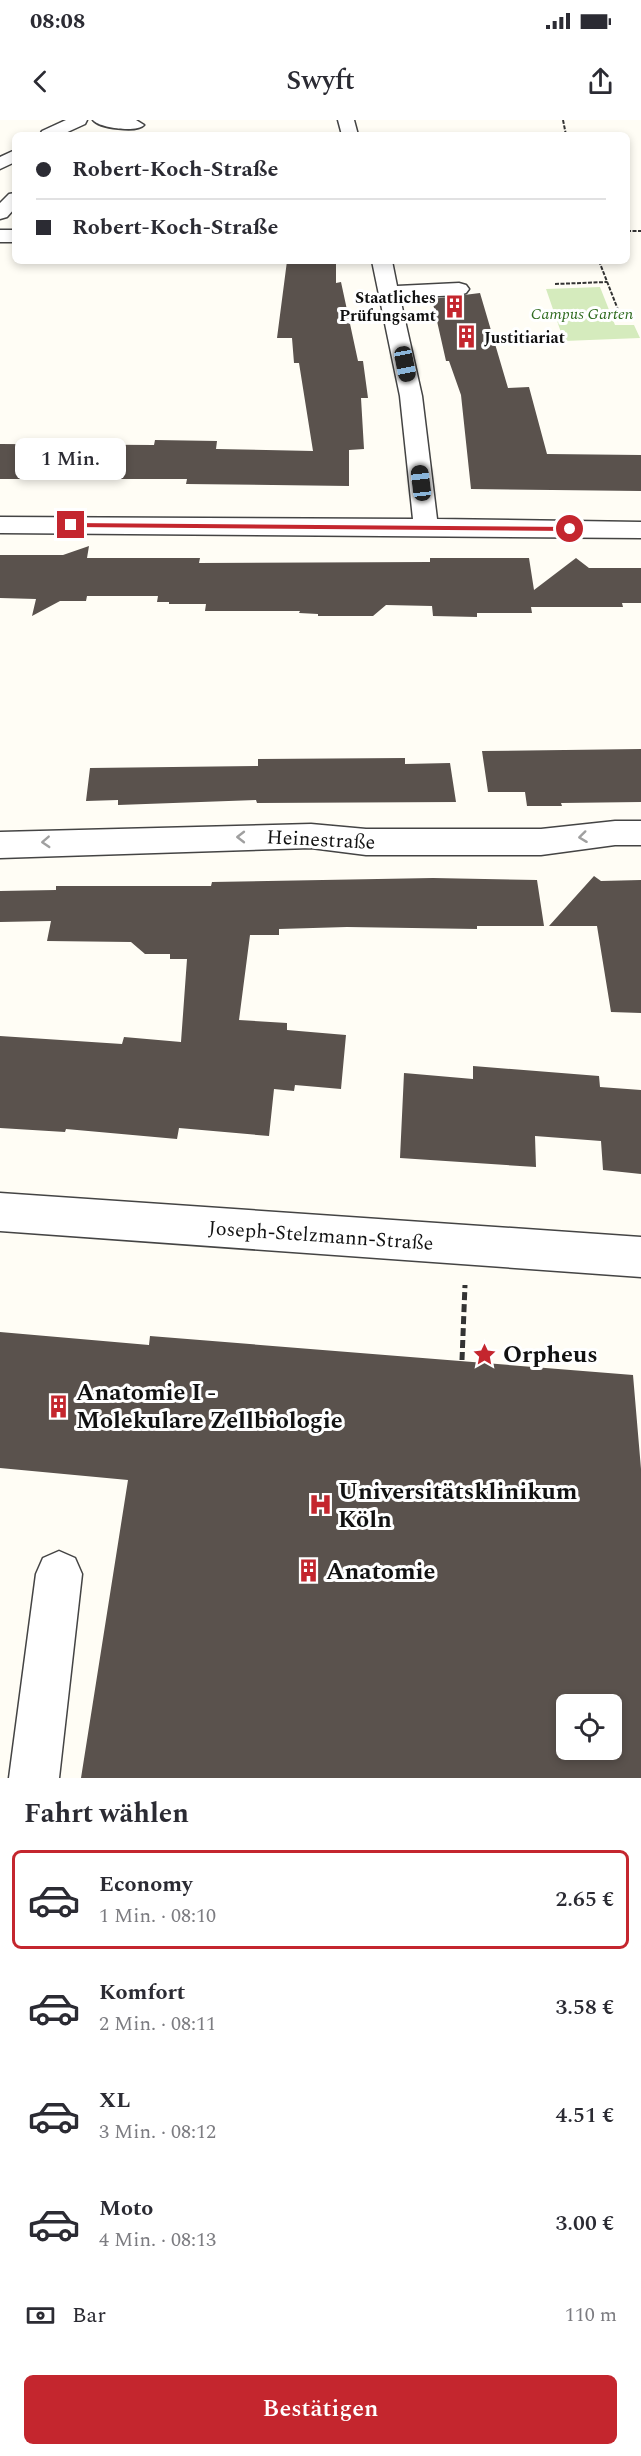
<!DOCTYPE html>
<html lang="de">
<head>
<meta charset="utf-8">
<style>
  :root { --surface:#fff; --page:#f7f7f7; --text:#2b2b33; --muted:#7c7c81; --line:#e1e1e2; --accent:#c4262e }
  body { margin:0; font-family:Spectral,serif; background:var(--page); color:var(--text); height:100vh; display:flex; flex-direction:column; font-size:22px; white-space:nowrap }
  * { box-sizing:border-box; margin:0 }
  p { font-size:20px; color:var(--muted) }
  .icon { flex:none; width:33px; height:33px; fill:none; stroke:currentColor; stroke-width:2; stroke-linecap:round; stroke-linejoin:round }
  .map { position:relative; height:1658px; overflow:hidden }
  .sheet { display:flex; flex-direction:column; background:var(--surface); flex:1 }
  .sheet>* { flex:none }
  .top-card { position:absolute; left:12px; top:12px; width:618px; height:132px; border-radius:9px; box-shadow:0 3px 9px #0003; display:grid; align-content:center; height:132px; padding:0 24px; background:var(--surface) }
  .tools { position:absolute; left:556px; top:1574px; display:grid; gap:12px }
  .tools a { display:grid; place-items:center; width:66px; height:66px; border-radius:9px; background:var(--surface); box-shadow:0 3px 9px #0003; font-size:30px }
  .end { position:absolute; width:27px; height:27px; margin:-14px; border:8px solid #c4262e; background:#fff; box-shadow:0 0 0 3px #fff }
  .from { border-radius:50% }
  .bubble { position:absolute; height:42px; border-radius:9px; background:var(--surface); box-shadow:0 3px 9px #0003; font-size:20px; font-weight:600; line-height:42px; text-align:center }
  .car { position:absolute; width:18px; height:36px; margin:-18px -9px; border-radius:8px; box-shadow:0 0 4px 2px #0007; background:linear-gradient(#222 24%,#8ab4d8 0 40%,#222 0 76%,#8ab4d8 0 86%,#222 0) }
  .top-card b { display:flex; align-items:center; gap:21px; height:57px; font-size:22px }
  .top-card b+b { border-top:2px solid var(--line) }
  .top-card i { width:15px; height:15px; background:var(--text) }
  ul { padding:0; list-style:none }
  li { display:flex; align-items:center; gap:18px; height:99px; margin:0 12px 9px; padding:0 12px; border:3px solid transparent; border-radius:9px }
  li div { flex:1 }
  li b { display:block; font-size:22px }
  li em { font-style:normal; font-weight:600 }
  li.current { border-color:var(--accent) }
  li>.icon { width:54px; height:54px; stroke-width:1.5 }
  h2 { padding:0 24px; font-size:27px; line-height:72px }
  .pay { display:flex; align-items:center; gap:15px; height:66px; padding:0 24px; font-size:22px }
  .pay p { margin-inline-start:auto }
  .button { display:flex; gap:12px; margin-top:auto; padding:12px 24px }
  .button a { flex:1; height:69px; border-radius:9px; background:var(--accent); color:#fff; font-size:24px; font-weight:600; line-height:69px; text-align:center }
  .status { display:flex; justify-content:space-between; align-items:center; height:42px; padding:0 30px; background:var(--surface); direction:ltr }
  .status svg { height:16px; fill:currentColor }
  header { display:flex; justify-content:space-between; align-items:center; height:78px; padding:0 24px; background:var(--surface); font-size:27px; font-weight:600 }
  .map>svg:first-child { display:block }
</style>
</head>
<body>
<div class="status"><b>08:08</b><svg viewBox="0 0 49 12"><path d="M0 12V9h3v3zM5 12V6h3v6zM10 12V3h3v9zM15 12V0h3v12zM26 1h20v11H26zM47 4h2v5h-2z"/></svg></div>
<header><svg class="icon" aria-label="back" viewBox="0 0 24 24"><path d="M15 5l-7 7 7 7"/></svg>Swyft<svg class="icon" aria-label="share" viewBox="0 0 24 24"><path d="M12 15V3M7 8l5-5 5 5M5 13v7h14v-7"/></svg></header>
<div class="map">
<svg width="641" height="1658" viewBox="0 0 641 1658">
  <rect width="100%" height="100%" fill="#fffdf5"/>
  <path fill="#d5ebbd" d="M600 167 615 205H634L640 218 564 221 546 169Z"/>
  <path fill="#5a524d" fill-rule="evenodd" d="M287 141H336V163L341 162 358 241H363L368 278H361L364 329 349 330V366L186 364 187 359H0V324L154 325 155 320 217 321 216 329 313 331 299 243H294L292 218H277Z
    M480 173 508 268 529 267 547 334 641 335V371L471 369 461 275 449 241H446L432 179Z
    M89 426 87 438H200L199 443 430 442V438H529L534 470 576 438 589 448H641V483H622L623 487H531L532 493H477V497L433 496 432 486 386 485 373 496H318V494L299 493 300 491H205L206 484H169V482H157L158 476H87L86 481H60L32 496 36 479 0 478V435H63Z
    M641 629V682L561 683 562 686H527L525 672H488L482 631Z
    M405 638V644L450 643 456 682 257 683 256 680 118 685V680L86 681 90 648 258 646V639Z
    M594 756 601 761 641 760V893L611 892 597 806H549Z
    M433 758 537 760 544 806H477V809L347 807 279 809V815H250L239 900 287 903V910L346 915 341 969 295 965 294 971 274 969 269 1016 179 1008 177 1019 66 1009 65 1012 0 1008V916L122 924 124 917 181 922 187 839H170V834H145L131 822 47 821 51 801 0 802V771L56 770V766H211L212 762Z
    M473 946 599 956 600 967 641 970V1054L603 1050 601 1021 535 1016 536 1047 400 1038 404 953 473 959Z
    M0 1212 149 1225 150 1216 633 1255 641 1349V1658H81L128 1360 0 1348ZM567 1584H612V1629H567Z"/>
  <g fill="none" stroke-linecap="round" stroke-linejoin="round">
    <defs>
      <path id="minor" d="M66 0H87L85 4 61 15H40L42 11Z
        M93 0H136L144 5C137 13 99 8 93 0Z
        M338 0H354L358 15H342Z
        M15 30V42L0 49V37Z
        M15 73V88L7 97 0 99V83L9 74Z
        M0 110H15V122H0Z
        M372 141H392L397 166 459 163 466 165 469 169 466 173 459 175 400 178 422 276 437 399 641 402V418L0 413V397L413 399 400 276Z
        M615 701H641V725H615L541 735H366L311 728 0 738V712L311 704 366 709H541Z
        M0 1073 641 1117V1157L0 1111Z
        M59 1431 75 1438 82 1454 59 1658H9L36 1454 43 1438Z"/>
    </defs>
    <use href="#minor" stroke="#444" stroke-width="3"/>
    <path stroke="#333" stroke-width="2" stroke-dasharray="4 1.5" stroke-linecap="butt" d="M563 0 566 15
      M627 111H641
      M599 141 622 200
      M555 164 607 162"/>
    <path stroke="#333" stroke-width="5" stroke-dasharray="8 4" stroke-linecap="butt" d="M462 1240 465 1165"/>
    <use href="#minor" fill="#fff" fill-rule="evenodd"/>
  </g>
  <defs><path id="oneway-chevron" d="M-2-3.5L2.5 0L-2 3.5" fill="none" stroke-width="1.6" stroke-linecap="round" stroke-linejoin="round" transform="scale(1.5)"/></defs>
  <g stroke="#a0a0a0">
    <use href="#oneway-chevron" transform="translate(241 717) rotate(180)"/>
    <use href="#oneway-chevron" transform="translate(583 717) rotate(173)"/>
    <use href="#oneway-chevron" transform="translate(46 722) rotate(177)"/>
  </g>
  <path fill="#c4262e" d="M69 403 570 407 573 409 570 411 71 407Z"/>
  <defs>
    <symbol id="building-bare" viewBox="-9 -9 18 18"><path d="M-4-6H4V6H1V3H-1V6H-4ZM-2.5-4.3h1.7v1.8h-1.7ZM.8-4.3h1.7v1.8H.8ZM-2.5-1h1.7V.8h-1.7ZM.8-1h1.7V.8H.8Z" fill="#c4262e" stroke="#fff" stroke-width="2.5" paint-order="stroke"/></symbol>
    <symbol id="sight-bare" viewBox="-9 -9 18 18"><path d="M0-6L1.8-2.2L6-1.7L2.9 1.2L3.7 5.4L0 3.3L-3.7 5.4L-2.9 1.2L-6-1.7L-1.8-2.2Z" fill="#c4262e" stroke="#fff" stroke-width="2.5" paint-order="stroke"/></symbol>
    <symbol id="hospital-bare" viewBox="-9 -9 18 18"><path d="M-5-5h3v3.5h4V-5h3V5h-3V1.5h-4V5h-3Z" fill="#c4262e" stroke="#fff" stroke-width="2.5" paint-order="stroke"/></symbol>
  </defs>
  <g fill-rule="evenodd">
    <use href="#building-bare" x="438" y="170" width="33" height="33"/>
    <use href="#building-bare" x="450" y="200" width="33" height="33"/>
    <use href="#sight-bare" x="468" y="1218" width="33" height="33"/>
    <use href="#building-bare" x="42" y="1270" width="33" height="33"/>
    <use href="#hospital-bare" x="304" y="1368" width="33" height="33"/>
    <use href="#building-bare" x="292" y="1434" width="33" height="33"/>
  </g>
  <g text-anchor="middle" stroke-width="6" stroke-linejoin="round" paint-order="stroke">
    <g font-size="16" font-weight="bold" fill="#111" stroke="#fff" text-anchor="end">
      <text x="436" y="183">Staatliches<tspan x="436" dy="18">Prüfungsamt</tspan></text>
      <text x="484" y="223" text-anchor="start">Justitiariat</text>
    </g>
    <g font-size="16" font-style="italic" fill="#2f6b1f" stroke="#fff">
      <text x="582" y="199">Campus Garten</text>
    </g>
    <g font-size="20" fill="#111" stroke="#fff">
      <text transform="translate(321 719) rotate(3)" y="7">Heinestraße</text>
      <text transform="translate(321 1115) rotate(4)" y="7">Joseph-Stelzmann-Straße</text>
    </g>
    <g font-size="24" font-weight="bold" fill="#111" stroke="#fff" text-anchor="start">
      <text x="503" y="1242">Orpheus</text>
      <text x="76" y="1280">Anatomie I -<tspan x="76" dy="28">Molekulare Zellbiologie</tspan></text>
      <text x="338" y="1379">Universitätsklinikum<tspan x="338" dy="28">Köln</tspan></text>
      <text x="326" y="1459">Anatomie</text>
    </g>
  </g>
</svg>
<div class="tools">
<a><svg class="icon" aria-label="locate" viewBox="0 0 24 24"><circle cx="12" cy="12" r="6"/><path d="M12 2v4M12 18v4M2 12h4M18 12h4"/></svg></a>
</div>
<i class="end from" style="left:570px;top:409px"></i>
<i class="end" style="left:71px;top:405px"></i>
<div class="bubble" style="left:15px;top:318px;width:111px">1 Min.</div>
<i class="car" style="left:405px;top:244px;rotate:169deg"></i>
<i class="car" style="left:421px;top:363px;rotate:353deg"></i>
<div class="top-card">
<b><i class="from"></i>Robert-Koch-Straße</b>
<b><i></i>Robert-Koch-Straße</b>
</div>
</div>
<section class="sheet">
<h2>Fahrt wählen</h2>
<ul>
<li class="current"><svg class="icon" aria-label="car" viewBox="0 0 24 24"><path d="M5 17H2v-5l4-1 3-4h7l3 4 3 1v5h-3M9 17h6M6 11h13"/><circle cx="7" cy="17" r="2"/><circle cx="17" cy="17" r="2"/></svg><div><b>Economy</b><p>1 Min. · 08:10</p></div><em>2.65 €</em></li>
<li><svg class="icon" aria-label="car" viewBox="0 0 24 24"><path d="M5 17H2v-5l4-1 3-4h7l3 4 3 1v5h-3M9 17h6M6 11h13"/><circle cx="7" cy="17" r="2"/><circle cx="17" cy="17" r="2"/></svg><div><b>Komfort</b><p>2 Min. · 08:11</p></div><em>3.58 €</em></li>
<li><svg class="icon" aria-label="car" viewBox="0 0 24 24"><path d="M5 17H2v-5l4-1 3-4h7l3 4 3 1v5h-3M9 17h6M6 11h13"/><circle cx="7" cy="17" r="2"/><circle cx="17" cy="17" r="2"/></svg><div><b>XL</b><p>3 Min. · 08:12</p></div><em>4.51 €</em></li>
<li><svg class="icon" aria-label="car" viewBox="0 0 24 24"><path d="M5 17H2v-5l4-1 3-4h7l3 4 3 1v5h-3M9 17h6M6 11h13"/><circle cx="7" cy="17" r="2"/><circle cx="17" cy="17" r="2"/></svg><div><b>Moto</b><p>4 Min. · 08:13</p></div><em>3.00 €</em></li>
</ul>
<div class="pay"><svg class="icon" aria-label="cash" viewBox="0 0 24 24"><path d="M3 7h18v10H3z"/><circle cx="12" cy="12" r="2"/></svg>Bar<p>110 m</p></div>
<div class="button"><a>Bestätigen</a></div>
</section>
</body>
</html>
